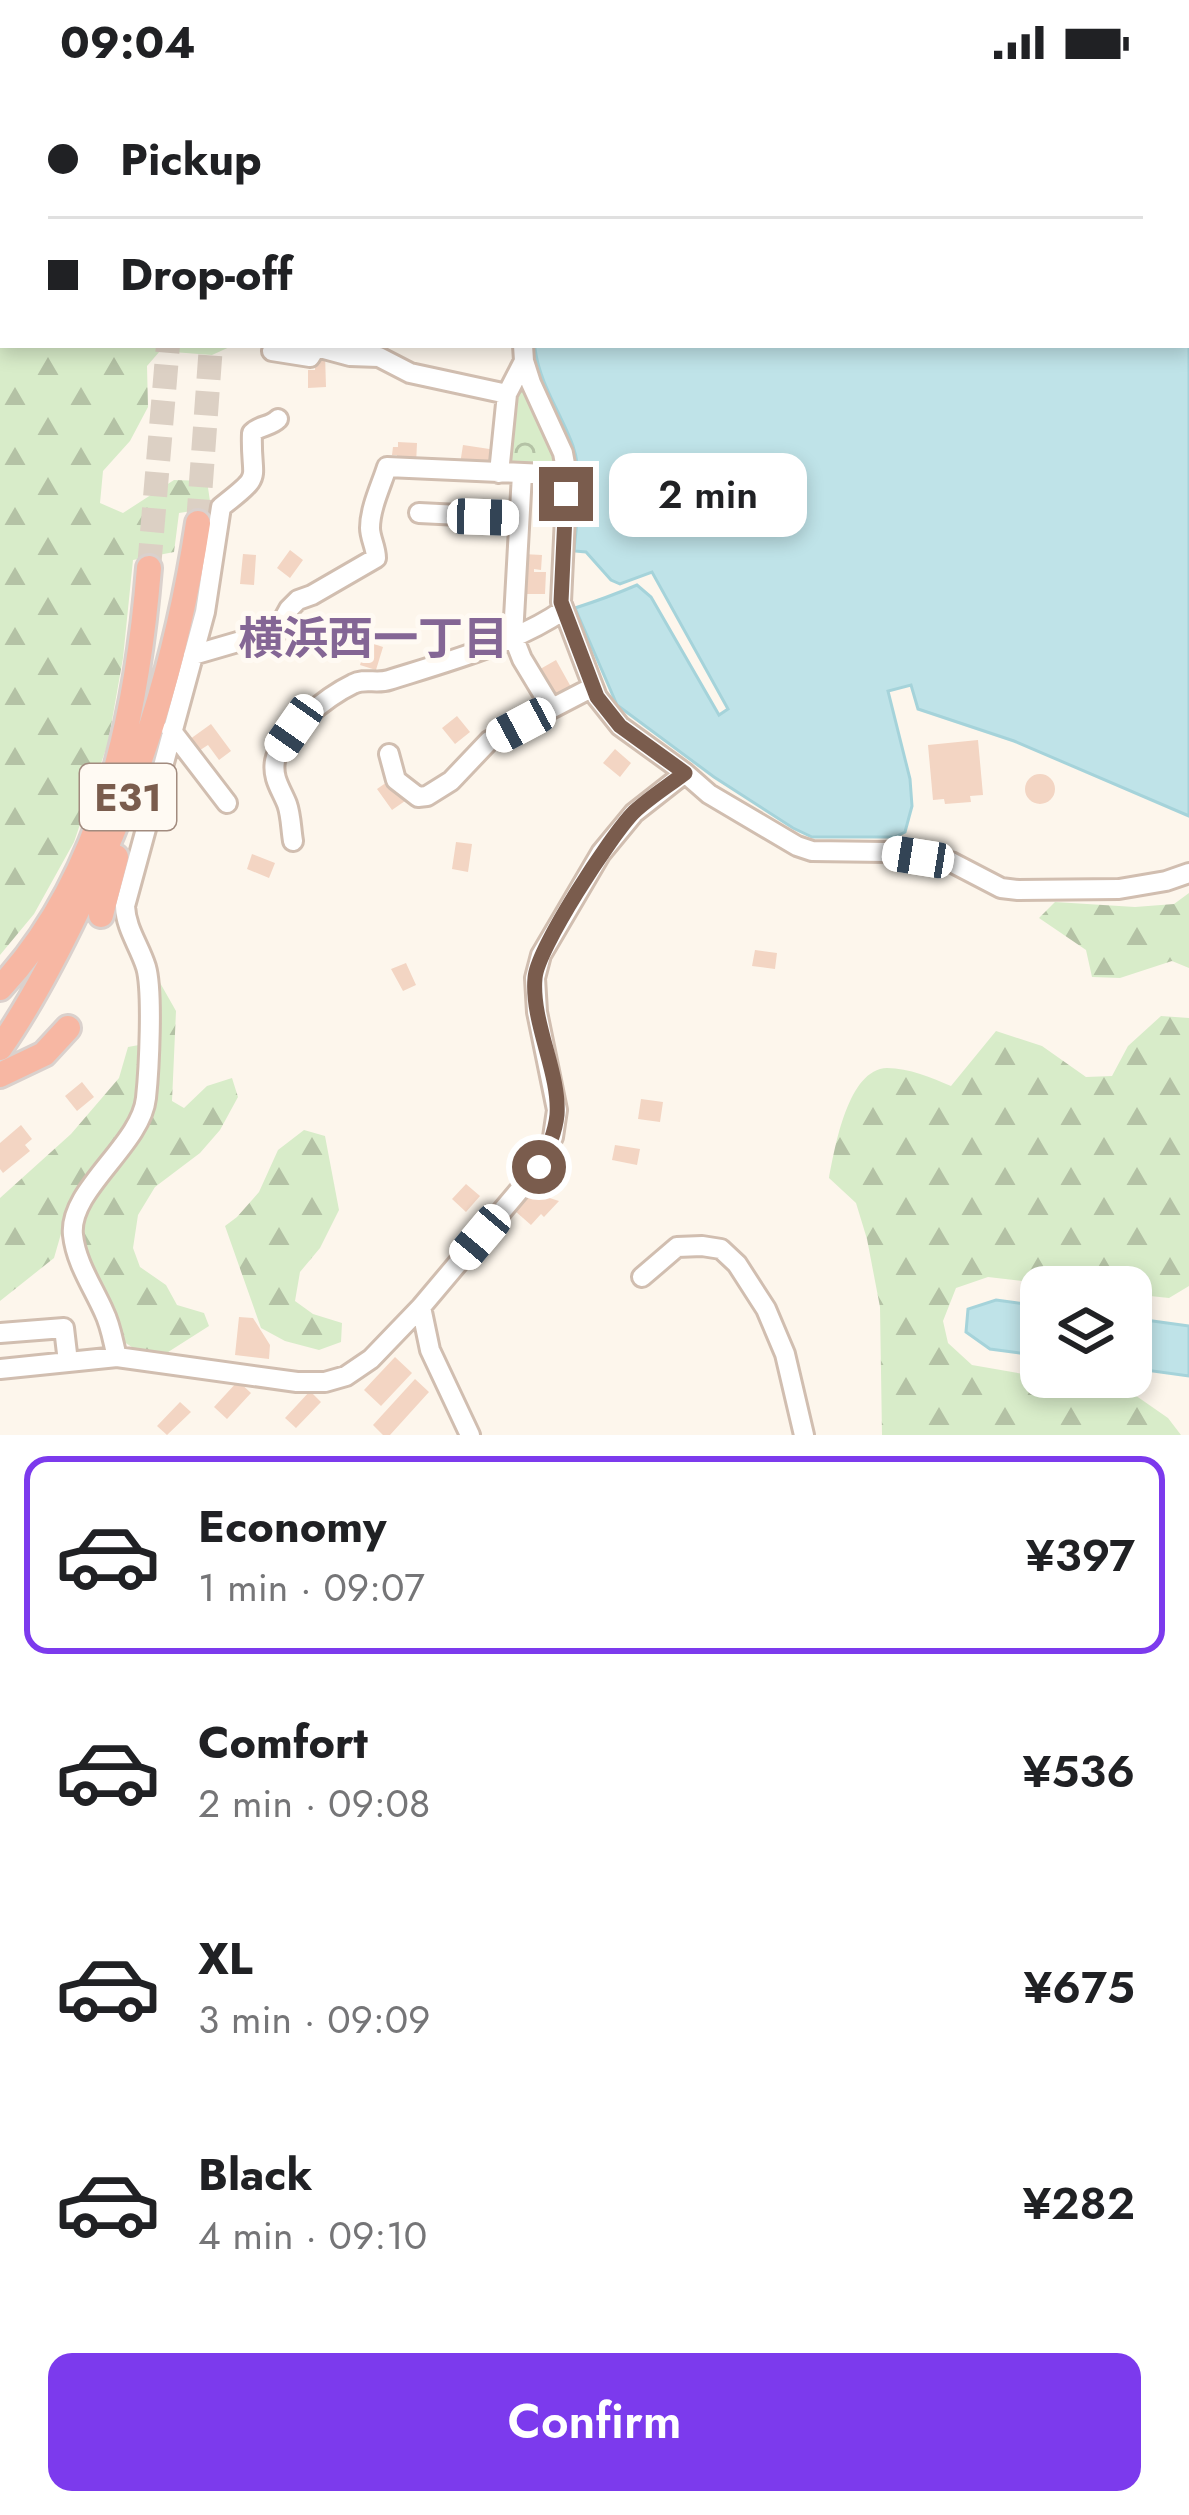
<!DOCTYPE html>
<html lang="en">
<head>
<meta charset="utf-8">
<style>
  :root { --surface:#fff; --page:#f6f6f6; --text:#202124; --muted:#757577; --line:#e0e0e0; --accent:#7c3aed }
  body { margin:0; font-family:Jost,"Noto Sans JP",sans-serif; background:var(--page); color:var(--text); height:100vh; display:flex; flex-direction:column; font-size:45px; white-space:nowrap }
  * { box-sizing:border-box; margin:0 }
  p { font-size:39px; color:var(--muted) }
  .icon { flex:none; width:66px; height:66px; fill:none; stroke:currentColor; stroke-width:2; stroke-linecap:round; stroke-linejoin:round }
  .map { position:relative; height:1351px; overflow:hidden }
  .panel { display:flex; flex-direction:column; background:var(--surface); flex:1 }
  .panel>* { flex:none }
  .banner { position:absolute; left:0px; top:0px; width:1191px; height:264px; box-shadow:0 6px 18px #0003; display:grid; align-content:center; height:264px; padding:0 48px; background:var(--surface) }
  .controls { position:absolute; left:1020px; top:1182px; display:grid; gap:24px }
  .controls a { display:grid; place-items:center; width:132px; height:132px; border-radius:24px; background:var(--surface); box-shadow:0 6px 18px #0003; font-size:60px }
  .end { position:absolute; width:54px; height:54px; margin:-27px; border:15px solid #7a5c4d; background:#fff; box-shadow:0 0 0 6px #fff }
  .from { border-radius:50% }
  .bubble { position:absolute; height:84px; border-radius:24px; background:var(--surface); box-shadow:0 6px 18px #0003; font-size:39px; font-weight:600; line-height:84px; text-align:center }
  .car { position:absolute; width:36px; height:72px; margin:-36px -18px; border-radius:15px; box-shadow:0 0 9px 3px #0007; background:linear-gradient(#fff 24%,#345 0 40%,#fff 0 76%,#345 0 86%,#fff 0) }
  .banner b { display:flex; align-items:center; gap:42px; height:114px; font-size:45px }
  .banner b+b { border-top:3px solid var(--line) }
  .banner i { width:30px; height:30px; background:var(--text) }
  ul { padding:21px 0 0; list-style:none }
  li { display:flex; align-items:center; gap:36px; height:198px; margin:0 24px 18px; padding:0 24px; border:6px solid transparent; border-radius:24px }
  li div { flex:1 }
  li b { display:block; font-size:45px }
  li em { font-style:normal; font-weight:600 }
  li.selected { border-color:var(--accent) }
  li>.icon { width:108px; height:108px; stroke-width:1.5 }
  .cta { display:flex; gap:24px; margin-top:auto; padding:24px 48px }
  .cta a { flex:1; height:138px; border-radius:24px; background:var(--accent); color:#fff; font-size:48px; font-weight:600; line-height:138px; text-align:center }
  .status { display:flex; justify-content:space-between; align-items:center; height:84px; padding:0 60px; background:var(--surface); direction:ltr }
  .status svg { height:33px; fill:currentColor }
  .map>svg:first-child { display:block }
</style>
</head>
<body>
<div class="status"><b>09:04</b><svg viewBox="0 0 49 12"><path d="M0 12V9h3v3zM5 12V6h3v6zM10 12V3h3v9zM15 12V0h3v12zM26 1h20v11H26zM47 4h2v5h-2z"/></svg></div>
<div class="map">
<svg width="1189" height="1351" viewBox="0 0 1189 1351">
  <defs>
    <pattern id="forest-firs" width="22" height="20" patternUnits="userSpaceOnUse" patternTransform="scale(3)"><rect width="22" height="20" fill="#d8ecc9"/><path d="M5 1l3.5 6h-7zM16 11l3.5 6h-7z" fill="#b4c2a5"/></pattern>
    <pattern id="park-crowns" width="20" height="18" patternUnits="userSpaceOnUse" patternTransform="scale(3)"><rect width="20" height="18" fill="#d8ecc9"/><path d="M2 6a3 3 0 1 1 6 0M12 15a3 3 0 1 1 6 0" fill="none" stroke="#b4c2a5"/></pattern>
  </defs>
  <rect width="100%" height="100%" fill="#fdf6ec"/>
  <path fill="url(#forest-firs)" d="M0 21 3 22V261H234L212 271 160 267 147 282 148 323 130 357 103 387 100 419 123 429 174 396 207 397 211 424 179 429 174 468 133 476 123 574 108 659 74 758 34 830 0 871Z
    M1189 809V884L1172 877 1120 894 1092 893 1086 866 1039 834 1055 818 1135 823 1174 820Z
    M159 897 176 927 172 1017 184 1024 207 1002 232 994 238 1013 220 1046 200 1069 155 1103 138 1131 133 1164 140 1183 166 1201 177 1221 204 1229 209 1242 165 1270 135 1265 121 1256 86 1178 79 1150 82 1132 108 1089 145 1045 155 1018Z
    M1161 932 1189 934V1202L1169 1214 1131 1210V1203H1073L988 1193 956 1204 943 1237 948 1259 972 1281 1132 1309 1168 1334 1181 1351H882L880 1223 867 1155 856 1119 829 1094C835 1063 848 985 887 984 909 984 932 994 951 1002L996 947 1042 962 1086 993 1112 992 1128 962Z
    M139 961V999L132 1031 67 1129 54 1174 0 1217V1114L71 1050 119 994 128 963Z
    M304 1046 325 1052 339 1126 320 1164 300 1188 295 1217 313 1230 342 1239 341 1258 319 1266 285 1257 261 1244 225 1142 237 1133 259 1108 278 1066Z"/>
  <path fill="url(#park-crowns)" d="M524 303 528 304 562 389 503 387 507 331 517 328 518 312Z"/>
  <path fill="#bfe3e8" stroke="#a5d3da" stroke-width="3" d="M633 0H1189V732L1014 657 918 625 911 601 888 607 910 695 912 722 905 748 895 753H812L793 744 714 693 617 621 575 524C597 517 616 510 637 501L651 513 719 631 728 625 652 488 620 500 611 496 586 468 574 467C577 433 584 395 573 362 561 329 540 301 535 265V261H1188V3H631Z
    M996 1216 1041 1222V1272L990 1265 966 1248 968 1225Z
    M1131 1234 1189 1242V1292L1131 1284Z"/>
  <path fill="#f3d5c3" d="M314 270H325L326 303 308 304V286H315Z
    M398 358 417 359 416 381 397 380V371H392L393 363H398Z
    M463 361 496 366 493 386 460 380Z
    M290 466 303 476 290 494 277 484Z
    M243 470 256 471 254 501 240 500Z
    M523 470 542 471 541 486 534 485V488H546L545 510H521Z
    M368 558 383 563 376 586 360 581Z
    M556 576 571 603 551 614 535 588Z
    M457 632 470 648 455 660 442 644Z
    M211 640 231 667 219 676 208 661 194 670 186 658Z
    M978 656 983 711 970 712 971 718 945 720 944 715 933 716 928 661Z
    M615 665 631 679 620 693 603 679Z
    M1025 705a15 15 0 1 1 30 0a15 15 0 1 1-30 0Z
    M390 696 405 717 392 726 377 705Z
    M456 758 472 760 468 788 452 785Z
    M252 770 275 779 269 794 247 785Z
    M755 866 777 869 775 885 752 882Z
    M406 879 416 901 403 907 391 885Z
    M82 998 94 1013 77 1027 65 1012Z
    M641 1015 663 1018 660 1038 638 1035Z
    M21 1041 32 1055 25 1061 30 1067 3 1089 0 1085V1059Z
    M615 1061 640 1065 637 1081 612 1076Z
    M466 1100 480 1112 466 1128 452 1115Z
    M531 1108 559 1117 544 1133 541 1130 531 1141 515 1127Z
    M239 1233 253 1234 270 1261 269 1275 235 1271Z
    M395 1273 412 1289 381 1322 364 1306Z
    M415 1295 429 1308 390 1351H383L373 1341Z
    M238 1297 251 1309 227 1335 214 1323Z
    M310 1307 321 1318 296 1344 285 1334Z
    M180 1318 191 1328 167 1351 157 1342Z"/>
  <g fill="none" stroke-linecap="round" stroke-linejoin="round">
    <path stroke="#dcd0c4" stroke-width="24" stroke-dasharray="24 12" stroke-linecap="butt" d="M187 3 188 0
      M235 3V0
      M198 439 211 261
      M149 484 168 261"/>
    <defs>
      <path id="minor" d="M569 0 576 3
        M618 3 620 0
        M523 261 524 277 531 299 563 369 567 391 561 518 597 613 620 642 685 689 709 710 797 762 812 767 886 768 951 778 1001 804 1018 806 1119 805 1166 797 1189 789
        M272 267 310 273 315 265H324L350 272 379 273 410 289 507 310
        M499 389 507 310 524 277
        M522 390 513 552 522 575 551 623
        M419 429 519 434
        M193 571 248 555 272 556 289 525 298 516 312 511 376 474C376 463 370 454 370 444 370 424 381 402 387 383L567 391
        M171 646 227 719
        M389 670 396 696 418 713 427 712 451 697 489 657 593 603
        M293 757C291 745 291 731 287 720 281 705 272 694 275 677 281 648 328 612 353 600 364 594 377 600 389 596 443 579 516 559 562 527
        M642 1193 677 1163 702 1162 721 1165 737 1180 766 1225 785 1270 804 1351
        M421 1223 430 1266 470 1351
        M0 1249 64 1244 68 1278
        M117 1273C113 1258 111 1242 104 1228 93 1203 76 1179 73 1151 68 1106 141 1061 146 1014 149 986 153 907 146 883 139 861 126 845 125 822L205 528 221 423C266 388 250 399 252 349 260 341 270 343 278 335
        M0 1285 117 1273 297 1298H325L346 1292 371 1275 421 1223 539 1083 553 1053 557 1026 537 928 535 894 541 871 601 769 634 729 685 689"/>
      <path id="highway" d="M101 831 116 773
        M0 904C105 792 137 631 149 484
        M0 964C30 921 54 875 77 827 138 702 177 577 198 439
        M0 991 44 970 68 944"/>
    </defs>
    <use href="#minor" stroke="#d1beb0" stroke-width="24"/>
    <use href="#highway" stroke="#dad1cd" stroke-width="30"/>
    <use href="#minor" stroke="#fff" stroke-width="18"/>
    <use href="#highway" stroke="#f7b7a3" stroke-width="24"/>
  </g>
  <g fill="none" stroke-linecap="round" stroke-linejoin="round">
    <path stroke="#7a5c4d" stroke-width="15" d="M539 1083C547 1066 555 1050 557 1031 560 989 531 938 535 894 537 865 611 751 634 728 649 714 668 702 685 689L620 642 597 613 561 518 566 410"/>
  </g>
  <g text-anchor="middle" stroke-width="10" stroke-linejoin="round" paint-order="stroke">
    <rect fill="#fffaf3" stroke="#a28b7f" stroke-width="3" x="80" y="680" width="96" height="66" rx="9"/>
    <g font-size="39" font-weight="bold" fill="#7a5c4d">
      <text x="128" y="727">E31</text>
    </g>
    <g font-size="45" font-weight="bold" fill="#846695" stroke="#fffaf3">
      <text x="373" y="570">横浜西一丁目</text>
    </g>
  </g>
</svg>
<div class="controls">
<a><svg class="icon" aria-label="layers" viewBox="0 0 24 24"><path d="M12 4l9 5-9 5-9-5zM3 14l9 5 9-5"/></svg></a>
</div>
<i class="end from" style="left:539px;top:1083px"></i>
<i class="end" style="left:566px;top:410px"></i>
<div class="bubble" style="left:609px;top:369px;width:198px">2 min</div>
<i class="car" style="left:483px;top:433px;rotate:92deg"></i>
<i class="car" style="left:521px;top:641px;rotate:242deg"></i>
<i class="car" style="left:294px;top:644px;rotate:215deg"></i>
<i class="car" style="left:918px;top:773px;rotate:279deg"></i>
<i class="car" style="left:480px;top:1153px;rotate:220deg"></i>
<div class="banner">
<b><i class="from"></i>Pickup</b>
<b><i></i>Drop-off</b>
</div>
</div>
<section class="panel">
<ul>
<li class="selected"><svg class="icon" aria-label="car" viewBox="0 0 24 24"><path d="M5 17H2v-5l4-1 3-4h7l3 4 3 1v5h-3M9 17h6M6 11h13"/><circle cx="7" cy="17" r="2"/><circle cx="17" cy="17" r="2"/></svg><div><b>Economy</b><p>1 min · 09:07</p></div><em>¥397</em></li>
<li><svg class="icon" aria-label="car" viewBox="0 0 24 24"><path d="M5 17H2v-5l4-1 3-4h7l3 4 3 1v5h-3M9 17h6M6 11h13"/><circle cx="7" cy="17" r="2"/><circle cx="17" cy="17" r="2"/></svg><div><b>Comfort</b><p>2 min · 09:08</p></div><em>¥536</em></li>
<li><svg class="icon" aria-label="car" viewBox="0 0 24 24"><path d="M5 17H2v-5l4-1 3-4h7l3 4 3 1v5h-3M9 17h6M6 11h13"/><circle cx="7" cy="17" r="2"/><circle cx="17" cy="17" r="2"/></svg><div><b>XL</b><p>3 min · 09:09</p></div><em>¥675</em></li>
<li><svg class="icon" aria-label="car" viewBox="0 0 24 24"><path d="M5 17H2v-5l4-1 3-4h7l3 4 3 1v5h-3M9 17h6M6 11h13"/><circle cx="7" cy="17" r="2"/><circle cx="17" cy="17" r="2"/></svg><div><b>Black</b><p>4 min · 09:10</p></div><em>¥282</em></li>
</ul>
<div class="cta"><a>Confirm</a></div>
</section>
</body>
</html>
